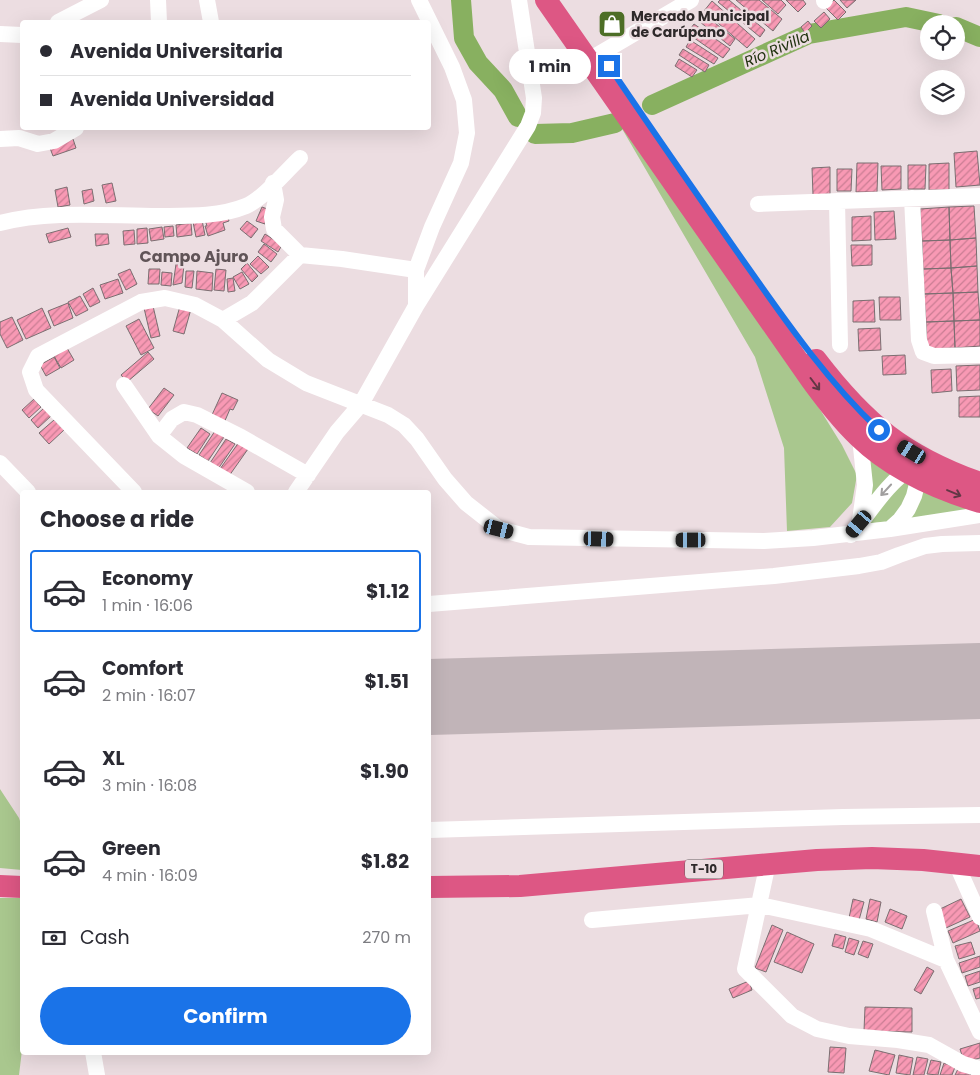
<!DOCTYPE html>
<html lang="en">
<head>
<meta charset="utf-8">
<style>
  :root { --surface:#fff; --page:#f2f2f3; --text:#2b2b33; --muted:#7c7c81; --line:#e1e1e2; --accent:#1a73e8 }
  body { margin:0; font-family:Poppins,sans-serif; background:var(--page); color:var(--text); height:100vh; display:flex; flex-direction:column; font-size:19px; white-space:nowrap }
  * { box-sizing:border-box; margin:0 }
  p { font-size:16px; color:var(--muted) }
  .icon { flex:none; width:28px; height:28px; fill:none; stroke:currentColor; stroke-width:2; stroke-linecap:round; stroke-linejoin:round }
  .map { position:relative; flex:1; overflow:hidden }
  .details { position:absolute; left:20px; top:490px; width:411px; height:565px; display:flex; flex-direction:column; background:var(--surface); border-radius:5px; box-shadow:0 5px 20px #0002 }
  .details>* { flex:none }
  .hud { position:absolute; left:20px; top:20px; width:411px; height:110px; border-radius:5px; box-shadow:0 5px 20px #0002; display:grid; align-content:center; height:110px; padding:0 20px; background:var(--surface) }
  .fabs { position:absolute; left:920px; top:15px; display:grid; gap:10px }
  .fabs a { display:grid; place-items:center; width:45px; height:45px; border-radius:50%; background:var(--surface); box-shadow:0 5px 20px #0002; font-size:25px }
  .end { position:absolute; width:22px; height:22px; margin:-11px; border:6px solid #1a73e8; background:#fff; box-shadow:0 0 0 2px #fff }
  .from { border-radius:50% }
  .bubble { position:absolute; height:35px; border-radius:18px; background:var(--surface); box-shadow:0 5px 20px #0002; font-size:16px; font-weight:700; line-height:35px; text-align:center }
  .car { position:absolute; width:15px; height:30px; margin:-15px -8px; border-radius:6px; box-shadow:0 0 4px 1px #0007; background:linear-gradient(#222 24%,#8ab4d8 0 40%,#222 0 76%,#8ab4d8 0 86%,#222 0) }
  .hud b { display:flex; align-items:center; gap:18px; height:48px; font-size:19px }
  .hud b+b { border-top:1px solid var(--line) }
  .hud i { width:12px; height:12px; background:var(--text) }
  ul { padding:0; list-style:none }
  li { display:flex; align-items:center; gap:15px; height:82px; margin:0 10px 8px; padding:0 10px; border:2px solid transparent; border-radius:5px }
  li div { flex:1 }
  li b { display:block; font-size:19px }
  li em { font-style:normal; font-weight:700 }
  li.on { border-color:var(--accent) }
  li>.icon { width:45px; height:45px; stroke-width:1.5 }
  h2 { padding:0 20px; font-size:22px; line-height:60px }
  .pay { display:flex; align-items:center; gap:12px; height:55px; padding:0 20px; font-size:19px }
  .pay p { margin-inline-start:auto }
  .action { display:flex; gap:10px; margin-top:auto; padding:10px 20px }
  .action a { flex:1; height:58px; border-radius:30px; background:var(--accent); color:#fff; font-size:20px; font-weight:700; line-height:58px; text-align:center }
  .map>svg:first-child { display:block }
</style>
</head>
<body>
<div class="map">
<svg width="980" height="1075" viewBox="0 0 980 1075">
  <defs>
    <pattern id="building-hatch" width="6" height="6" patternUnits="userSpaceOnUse" patternTransform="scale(1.25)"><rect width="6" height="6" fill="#f899b4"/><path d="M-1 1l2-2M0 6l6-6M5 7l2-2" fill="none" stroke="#c97d93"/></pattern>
  </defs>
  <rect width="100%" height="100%" fill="#ecdde1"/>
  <path fill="#a9c78e" d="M607 103 806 387 842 445 857 475 852 503 830 527 787 531 784 448 755 357Z
    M860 438 980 515 859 524Z
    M0 789 19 818 22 827V870L0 868Z
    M0 898H22V1050L19 1075H0Z"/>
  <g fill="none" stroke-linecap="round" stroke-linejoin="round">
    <path stroke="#88b060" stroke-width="20" d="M461 0 464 38 478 63 503 90 518 117
      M956 27 980 37
      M652 105 809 34 906 17 939 24
      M535 134 572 133 615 123"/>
    <path stroke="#c1b4b8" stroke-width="76" d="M429 697 980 681"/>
  </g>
  <path fill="url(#building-hatch)" stroke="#7b6e71" d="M720 0H729L765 30 760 37 718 2Z
    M736 0H759L782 19 773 31Z
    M762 0H781L786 5 778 14Z
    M786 0H803L806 4 798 12Z
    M834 0 846 12 838 20 826 8Z
    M840 0H856L847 8Z
    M712 1 755 39 747 48 704 11Z
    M824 12 830 19 821 28 814 21Z
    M705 15 735 39 730 46 700 22Z
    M808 21 812 26 805 33 801 27Z
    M694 24 730 49 723 58 687 33Z
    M690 40 718 58 714 64 686 47Z
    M683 49 709 65 705 72 679 55Z
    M679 59 697 70 692 77 675 66Z
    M73 139 76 148 53 156 50 148Z
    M977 151 980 185 956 187 954 153Z
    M857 163H878L877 192H856Z
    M949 163V190H929V164Z
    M908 165H926L925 189H908Z
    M881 166H901V189L882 190Z
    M830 167V194L813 195 812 168Z
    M837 169H852L851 191H837Z
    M112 183 116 201 106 203 102 185Z
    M67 187 70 205 58 207 55 190Z
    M92 189 94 201 84 204 82 191Z
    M974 206 976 238 950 240 949 207Z
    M262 207 270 210 265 224 256 221Z
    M949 207 950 240 922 241 920 209Z
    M894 211 896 239 875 240 874 212Z
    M227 213 229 221 223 223 225 230 208 236 205 226H207L205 220Z
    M871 216V240L852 241V217Z
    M202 220 205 235 196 237 193 222Z
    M247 221 258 229 251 238 240 229Z
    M191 223 192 235 177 237 176 225Z
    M173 226 174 236 165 237 164 227Z
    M162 227 164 239 151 241 149 229Z
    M68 228 71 237 49 243 46 234Z
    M147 228 148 243 137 244V229Z
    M134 230 135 244 124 245 123 231Z
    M95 234H108L109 244 96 246Z
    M265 234 282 245 278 252 261 241Z
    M976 238 977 266 951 268 950 240Z
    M950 240 951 268 923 269 922 241Z
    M264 244 277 254 271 262 258 252Z
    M851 245H872V265L852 266Z
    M258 256 269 267 261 274 250 264Z
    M247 263 258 276 252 282 241 269Z
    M176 264 184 265 182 283 173 285Z
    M977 266 978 292 953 293 951 268Z
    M951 268 953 293 924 294 923 269Z
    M130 269 137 284 126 290 118 274Z
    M149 269H160L159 284H148Z
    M216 269 226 270 224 291 214 290Z
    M186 271H194L192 288 185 287Z
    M197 271 213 273 212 291 196 289Z
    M162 272 172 273 171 286 161 285Z
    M242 272 249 284 240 289 233 277Z
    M233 278 235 291 228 292 227 279Z
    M118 279 123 293 105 299 100 285Z
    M93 288 100 302 90 307 83 294Z
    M978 292 980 320 954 321 953 293Z
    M953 293 954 321 926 322 924 294Z
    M80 296 88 310 76 316 68 302Z
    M879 297H900L901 320H880Z
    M874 300 875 322H853V301Z
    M68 303 73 318 54 326 48 311Z
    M153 306 160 336 151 338 144 308Z
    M180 306 191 309 184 334 173 331Z
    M42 308 51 328 26 339 17 320Z
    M12 317 23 340 7 348 0 334V322Z
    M139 319 154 348 141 355 126 326Z
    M980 320V346L955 348 954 321Z
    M954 321 955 348 927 349 926 322Z
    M880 328 881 350 859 351 858 329Z
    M67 348 74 360 61 368 54 356Z
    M148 352 154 359 127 382 121 375Z
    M905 355 906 374 883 375 882 356Z
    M54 357 60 368 46 376 40 365Z
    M980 365V390L957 391 956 366Z
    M951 369 952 391 932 393 931 370Z
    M164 388 174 395 158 416 148 409Z
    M222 393 238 400 233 410 230 409 224 423 211 417Z
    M980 396V417H959V397Z
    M34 399 41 407 29 418 22 410Z
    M44 408 51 416 38 428 31 420Z
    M54 420 64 430 49 444 39 433Z
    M201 428 210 434 197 454 187 448Z
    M215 431 224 437 208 461 199 455Z
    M226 439 235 444 218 469 210 463Z
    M239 442 248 449 229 476 220 469Z
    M853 899 864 902 859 920 849 918Z
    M870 899 881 902 877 922 866 919Z
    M961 899 970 917 946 928 938 910Z
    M890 909 907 916 902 929 885 922Z
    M976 919 980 931 953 943 948 931Z
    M772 925 783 930 766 972 755 968Z
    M787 932 814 944 802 973 774 962Z
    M835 934 846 937 843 949 832 946Z
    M849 938 859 941 854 955 845 952Z
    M863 941 873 944 868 958 858 954Z
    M971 942 975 954 959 959 955 946Z
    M980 956V967L962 973 959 963Z
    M927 967 934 971 921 994 914 990Z
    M980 971V982L968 986 965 976Z
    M749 981 752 990 733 998 729 989Z
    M980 987V998L976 999 973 989Z
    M865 1007 912 1008V1032L864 1031Z
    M980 1043V1058L964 1062 960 1049Z
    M830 1047 846 1048 844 1073 828 1072Z
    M875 1050 895 1055 889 1075 869 1071Z
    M899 1055 913 1058 910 1075 896 1073Z
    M917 1057 928 1059 924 1075H913Z
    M931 1060 941 1062 938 1075 927 1074Z
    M944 1063 955 1067 952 1075H940Z
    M958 1069 971 1074 970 1075H955Z"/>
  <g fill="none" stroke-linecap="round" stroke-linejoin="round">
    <path stroke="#fff" stroke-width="16" d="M158 0 159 22
      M207 0 211 22
      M824 1 825 0
      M58 22 101 0
      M0 34 22 35
      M589 60 691 0
      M0 139 19 138 38 144 54 141 76 128
      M273 183 276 200 272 217 274 229 300 255 342 259 416 270
      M912 198 919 340 923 352 934 356 980 355
      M837 201 840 345
      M758 204 980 196
      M0 223C51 210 107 216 159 216 188 216 219 217 246 206 263 199 285 172 300 158
      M416 306 528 126 533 113 534 98 519 0
      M223 320 252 303 300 255
      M124 385 159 436 184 456 247 492
      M159 436 172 419 184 412 197 415 241 437 308 475
      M0 463 28 492
      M134 492 36 390 30 372 38 356 141 302 165 298 195 305 223 320 268 360 306 383 388 415 404 425 417 439 445 479 466 503 499 529 529 537 764 541 813 538 890 529 900 520 908 509 914 496 921 468
      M296 492 337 432 361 404 416 306V270L432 227 461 163 467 133 464 100 452 67 419 0
      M860 520 865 485 860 438
      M890 529 980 515
      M851 535C871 511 886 484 913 466
      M429 604 774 576 859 566 881 562 899 555 925 546 942 544 980 543
      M429 830 843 817 980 815
      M768 863 745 969 792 1016 817 1029 849 1036 898 1040 929 1045 963 1064 980 1069
      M956 863 980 917
      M934 911 946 960 980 1032
      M592 920 760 905 871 929 946 960
      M93 1052 97 1075"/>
    <path stroke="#dd5784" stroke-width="22" d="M546 0 812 381C827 401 841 420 859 437 892 469 937 489 980 502
      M816 360C865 424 904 456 980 483
      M0 886 22 887
      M429 887 520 886 817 860 872 858 923 860 980 866"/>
  </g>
  <defs><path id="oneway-shaft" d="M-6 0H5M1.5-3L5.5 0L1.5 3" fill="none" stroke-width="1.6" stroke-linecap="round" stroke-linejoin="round" transform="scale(1.25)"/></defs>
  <g stroke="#633745">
    <use href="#oneway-shaft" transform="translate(815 384) rotate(53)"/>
    <use href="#oneway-shaft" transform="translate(954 493) rotate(23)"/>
  </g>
  <use stroke="#a19f9f" href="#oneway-shaft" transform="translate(886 490) rotate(133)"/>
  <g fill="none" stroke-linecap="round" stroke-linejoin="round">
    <path stroke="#1a73e8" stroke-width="6" d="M609 66C652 130 696 193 740 256 783 317 825 379 879 430"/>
  </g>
  <defs>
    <symbol id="shop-square" viewBox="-11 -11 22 22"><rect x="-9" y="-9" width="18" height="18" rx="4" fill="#4d6e26" stroke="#ecdde1"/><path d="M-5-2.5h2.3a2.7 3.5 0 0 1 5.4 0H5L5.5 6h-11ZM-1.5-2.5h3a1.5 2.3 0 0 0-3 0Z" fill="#fff"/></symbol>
  </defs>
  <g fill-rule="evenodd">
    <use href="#shop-square" x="596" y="8" width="32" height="32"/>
  </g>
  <g text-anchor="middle" stroke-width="5" stroke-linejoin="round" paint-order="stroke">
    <rect fill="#ecdde1" stroke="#675f61" stroke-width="1" x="685" y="859.5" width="38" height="19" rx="4"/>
    <g font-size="12" font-weight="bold" fill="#2e292a">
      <text x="704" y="873">T-10</text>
    </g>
    <g font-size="14" font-weight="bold" fill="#2e292a" stroke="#ecdde1" text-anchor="start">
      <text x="631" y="21">Mercado Municipal<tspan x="631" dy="16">de Carúpano</tspan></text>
    </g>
    <g font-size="15" font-style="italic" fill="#213210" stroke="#ecdde1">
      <text transform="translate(777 49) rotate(-23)" y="5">Río Rivilla</text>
    </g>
    <g font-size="16" font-weight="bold" fill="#605457" stroke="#ecdde1">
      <text x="194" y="262">Campo Ajuro</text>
    </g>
  </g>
</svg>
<div class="fabs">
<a><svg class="icon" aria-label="locate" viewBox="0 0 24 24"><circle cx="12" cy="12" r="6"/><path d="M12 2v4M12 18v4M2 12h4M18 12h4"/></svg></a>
<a><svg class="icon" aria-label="layers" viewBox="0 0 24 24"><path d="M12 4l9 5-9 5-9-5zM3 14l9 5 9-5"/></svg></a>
</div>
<i class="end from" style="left:879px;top:430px"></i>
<i class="end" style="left:609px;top:66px"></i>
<div class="bubble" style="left:509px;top:49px;width:82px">1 min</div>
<i class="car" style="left:912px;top:452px;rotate:301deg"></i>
<i class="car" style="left:859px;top:524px;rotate:220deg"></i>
<i class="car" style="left:499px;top:529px;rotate:104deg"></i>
<i class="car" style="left:599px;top:539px;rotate:92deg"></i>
<i class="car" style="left:691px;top:540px;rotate:270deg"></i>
<div class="hud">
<b><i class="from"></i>Avenida Universitaria</b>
<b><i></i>Avenida Universidad</b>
</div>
<section class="details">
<h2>Choose a ride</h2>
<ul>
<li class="on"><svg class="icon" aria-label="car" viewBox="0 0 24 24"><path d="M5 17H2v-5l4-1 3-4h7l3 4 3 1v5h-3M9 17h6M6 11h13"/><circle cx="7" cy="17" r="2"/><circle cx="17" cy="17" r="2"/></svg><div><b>Economy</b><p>1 min · 16:06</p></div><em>$1.12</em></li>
<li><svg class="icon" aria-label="car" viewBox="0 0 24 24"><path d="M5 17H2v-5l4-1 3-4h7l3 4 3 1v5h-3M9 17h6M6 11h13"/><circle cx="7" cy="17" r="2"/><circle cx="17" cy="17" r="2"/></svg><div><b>Comfort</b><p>2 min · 16:07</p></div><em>$1.51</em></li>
<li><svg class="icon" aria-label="car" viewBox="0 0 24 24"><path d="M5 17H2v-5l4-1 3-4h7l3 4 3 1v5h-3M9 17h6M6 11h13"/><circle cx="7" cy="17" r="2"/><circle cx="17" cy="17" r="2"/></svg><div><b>XL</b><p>3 min · 16:08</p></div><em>$1.90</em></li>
<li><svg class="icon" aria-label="car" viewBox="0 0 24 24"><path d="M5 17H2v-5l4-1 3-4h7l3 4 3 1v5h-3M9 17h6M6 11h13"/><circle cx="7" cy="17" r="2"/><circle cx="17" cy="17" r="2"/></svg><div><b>Green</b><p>4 min · 16:09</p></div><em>$1.82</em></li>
</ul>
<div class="pay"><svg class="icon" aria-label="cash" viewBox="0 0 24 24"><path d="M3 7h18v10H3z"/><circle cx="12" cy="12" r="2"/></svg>Cash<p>270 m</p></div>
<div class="action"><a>Confirm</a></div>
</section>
</div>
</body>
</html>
